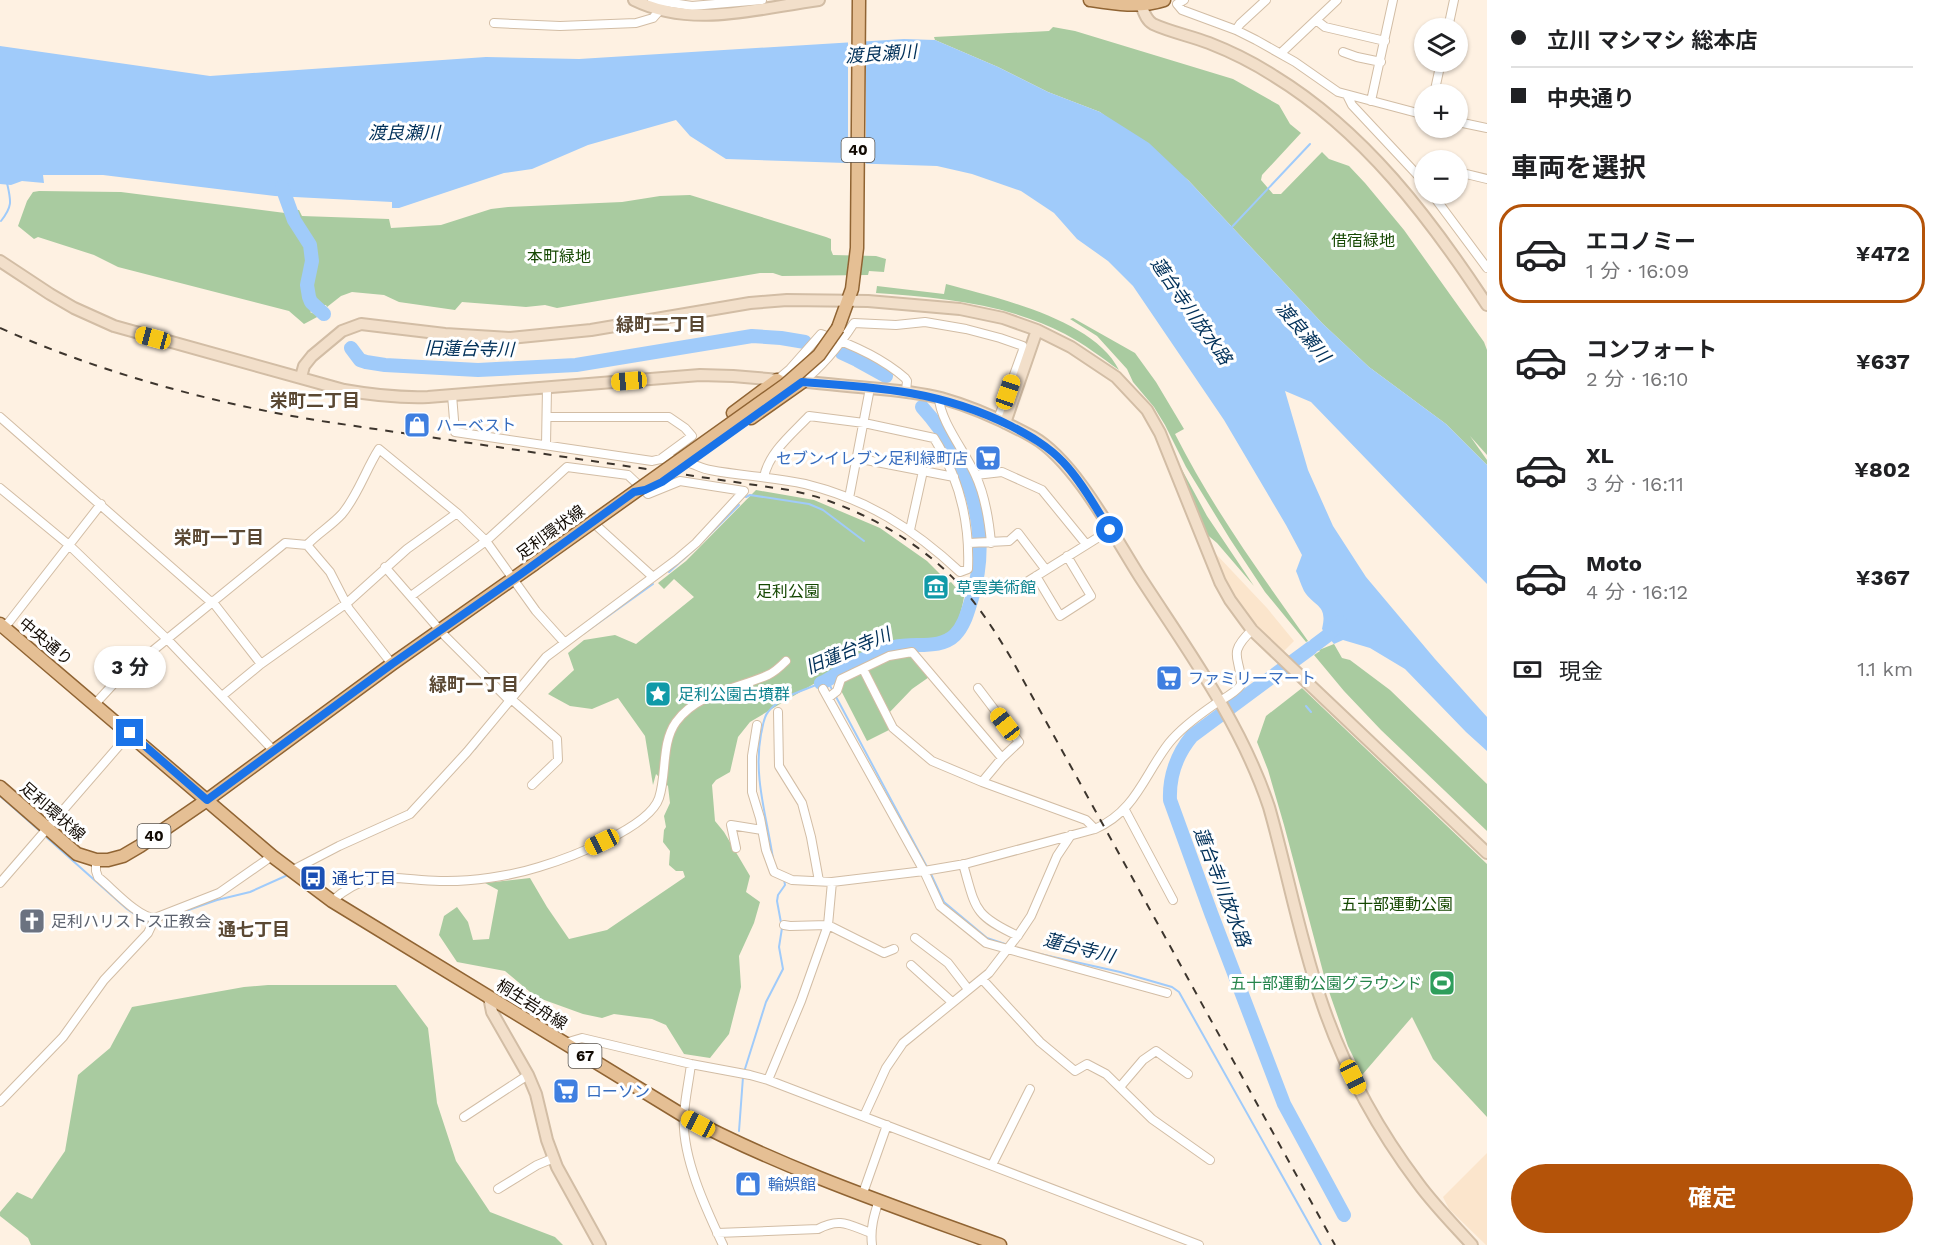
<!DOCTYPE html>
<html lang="ja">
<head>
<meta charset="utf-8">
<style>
  :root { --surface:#fff; --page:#f2f2f2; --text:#202124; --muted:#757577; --line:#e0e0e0; --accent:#b45309 }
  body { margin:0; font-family:"Work Sans","Noto Sans JP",sans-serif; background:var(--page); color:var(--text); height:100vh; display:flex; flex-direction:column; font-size:22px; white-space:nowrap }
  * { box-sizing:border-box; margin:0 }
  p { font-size:20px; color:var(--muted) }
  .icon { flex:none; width:33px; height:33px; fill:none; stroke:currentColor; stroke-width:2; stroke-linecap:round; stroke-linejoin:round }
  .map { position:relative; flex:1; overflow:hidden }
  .side { display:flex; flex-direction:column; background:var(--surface); width:450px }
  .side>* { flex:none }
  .guide { display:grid; align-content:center; height:132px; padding:0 24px; background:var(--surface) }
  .controls { position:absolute; left:1414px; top:18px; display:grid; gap:12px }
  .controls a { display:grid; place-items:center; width:54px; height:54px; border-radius:50%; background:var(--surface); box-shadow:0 2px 4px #0004; font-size:30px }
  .end { position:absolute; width:27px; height:27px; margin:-14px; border:8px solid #1a73e8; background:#fff; box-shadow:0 0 0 3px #fff }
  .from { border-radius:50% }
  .bubble { position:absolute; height:42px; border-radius:21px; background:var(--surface); box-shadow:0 2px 4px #0004; font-size:20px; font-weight:700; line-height:42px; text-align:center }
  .car { position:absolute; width:18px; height:36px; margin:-18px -9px; border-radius:8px; box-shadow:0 0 4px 2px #0007; background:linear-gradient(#f5c518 24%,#345 0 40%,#f5c518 0 76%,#345 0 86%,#f5c518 0) }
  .guide b { display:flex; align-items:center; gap:21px; height:57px; font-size:22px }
  .guide b+b { border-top:2px solid var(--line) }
  .guide i { width:15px; height:15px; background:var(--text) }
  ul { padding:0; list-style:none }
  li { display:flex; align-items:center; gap:18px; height:99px; margin:0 12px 9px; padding:0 12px; border:3px solid transparent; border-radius:24px }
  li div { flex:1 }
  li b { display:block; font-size:22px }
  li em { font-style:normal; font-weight:700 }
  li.current { border-color:var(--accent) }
  li>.icon { width:54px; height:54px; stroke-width:1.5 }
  h2 { padding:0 24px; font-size:27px; line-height:72px }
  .pay { display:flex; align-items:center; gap:15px; height:66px; padding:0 24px; font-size:22px }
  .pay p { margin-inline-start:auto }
  .cta { display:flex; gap:12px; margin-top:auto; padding:12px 24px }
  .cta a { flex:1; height:69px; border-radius:36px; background:var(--accent); color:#fff; font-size:24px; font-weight:700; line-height:69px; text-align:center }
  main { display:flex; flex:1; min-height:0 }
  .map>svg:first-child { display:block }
</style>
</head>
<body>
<main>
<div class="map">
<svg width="1487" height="1245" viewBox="0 0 1487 1245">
  <rect width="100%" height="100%" fill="#fef1e2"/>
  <path fill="#fbe5cc" d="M1213 553H1215L1267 608 1294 641 1282 653 1250 621 1228 589Z
    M1487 1153V1245H1486L1449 1209 1443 1197Z"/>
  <path fill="#a9cba0" d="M1053 27 1075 31 1233 79 1279 105 1290 124 1301 133 1262 175 1261 180 1273 194H1281L1322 152 1329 159 1349 166 1365 183 1404 230 1484 342 1487 350V455L1470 436 1487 460V465L1446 424 1369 367 1323 324 1188 180 1100 112 1048 92 998 67 935 40 934 37 1049 31Z
    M39 191 121 192 285 213 284 209 299 210 302 216 389 219 391 228 441 225 491 209 508 207 622 202 660 196 690 195 826 237 831 239V250L833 255 876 256 886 259 884 272 869 271 868 275 782 276 773 273H760L557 308 545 305 526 307 462 302 455 310 399 302 384 295 352 292 341 296 327 307 326 305H321L310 312 319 316 304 324 289 311 118 267 94 255 38 237 34 239 18 226 27 201 33 192Z
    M946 284C997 298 1094 319 1119 370 1101 357 1084 344 1065 334 1008 304 939 297 876 293L877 286 944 294Z
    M1073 318 1135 353 1156 382 1184 429 1175 434C1213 509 1260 573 1308 641L1306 642 1265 592 1230 539 1186 467 1165 425 1154 407 1133 382 1127 369 1097 336 1070 319Z
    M1180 466 1207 516 1254 586 1217 543 1204 532 1178 467Z
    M756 490 814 500 880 528 927 561 949 583 951 582 964 597C956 644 940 640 899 643L932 675 912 689 887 715 893 728 867 741 832 673 750 722 738 737 730 772 716 780 712 785 715 821 724 832 750 876 746 892 760 902 754 923 739 956 741 987 729 1034 710 1058 684 1054 666 1025 652 1019 614 1014 602 1018 583 1014 536 997 505 971 457 962 439 935 444 916 457 907 468 922 473 940 489 939 498 890 485 883 530 878 547 907 569 939 607 930 685 877 683 871H676L669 865 670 851 663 842 664 830 666 827 664 816 670 803 668 786 656 774 653 785 645 736 618 698 592 709 570 706 548 694 574 670 568 653 584 640 615 635 636 644 694 597 674 579 664 589 658 583 686 561Z
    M1334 644 1342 658 1350 660 1390 690 1487 784V831L1381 730 1344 691 1314 655 1320 651 1319 650Z
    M1302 688 1487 864V1117L1433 1059 1412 1017 1362 1075 1348 1046 1326 983 1284 825 1268 770 1257 742 1266 716Z
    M268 985H396L428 1028 437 1103 456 1161 490 1212 555 1237 563 1245H31L28 1238 0 1216V1212L17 1192 32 1199 65 1151 78 1075 110 1048 132 1007 244 987Z"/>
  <path fill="#a0cbfa" d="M904 39 935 40 998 67 1048 92 1100 112 1149 143 1188 180 1323 324 1369 367 1446 424 1487 465V584L1311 402 1285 391 1308 470 1333 526 1366 577 1435 659 1487 717V751L1466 732 1405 669 1370 648 1343 640 1334 644 1322 629C1328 604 1315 608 1304 591 1301 585 1299 578 1296 571L1302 555 1286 525 1224 420 1133 286 1108 261 1077 239 1054 213 1021 191 972 174 937 166 726 159 690 136 676 120 588 145 532 169 504 173 399 208H392V202L275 196 103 175H43L44 183 22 181 11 185 0 184V46L210 76 486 57 579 59Z"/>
  <path fill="#fef1e2" d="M866 39V166H848V40Z"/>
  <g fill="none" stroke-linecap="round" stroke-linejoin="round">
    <path stroke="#a0cbfa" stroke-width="2" d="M1 221C13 206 11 201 7 183
      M1230 229 1310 144
      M746 497 750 495 809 504 823 510 864 541
      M669 572 697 547 739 505
      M583 634 653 584
      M540 670 552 656
      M1279 672 1285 678
      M827 680 927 867
      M1306 706 1311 712
      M475 749 488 732
      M0 796 41 832
      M418 811 428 799
      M45 836 127 909 140 918 151 922
      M773 859C767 817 753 777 761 734 763 727 763 718 768 712 780 696 803 691 821 683
      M930 872 944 902 987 938 1005 944
      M157 921 217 900 250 892 290 874
      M1031 952 1120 972 1172 987 1179 992 1321 1245
      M744 1072 766 1002 783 969 779 947 782 928 777 901 778 895 785 885 784 879
      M739 1131 743 1077"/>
    <path stroke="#a0cbfa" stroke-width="14" d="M282 187 294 220 310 245 312 261 307 285 309 297 311 302 324 314
      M351 348 360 360 366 362 385 365 478 370 576 365 752 336 781 338 805 342
      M842 353 857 360 886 376
      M1315 645 1327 636 1340 622
      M1311 648 1192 736C1177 754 1169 777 1170 800L1211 913 1284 1104 1344 1215
      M821 683C829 680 836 674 844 669 859 661 878 651 894 647 914 642 940 650 955 635 965 625 968 610 972 598 993 530 968 458 922 407"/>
    <defs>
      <path id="street" d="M652 0 692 6 762 0
        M1184 0 1177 4 1182 10 1236 30 1256 40 1295 62 1338 92 1425 115
        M1316 20 1325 27 1385 41
        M494 23 560 26 636 23 653 18 660 10
        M1448 28 1454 0
        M1236 30 1240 24 1266 0
        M1343 52 1357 57 1381 62
        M1281 53 1337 0
        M1434 94 1441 62
        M1347 95 1352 105 1425 183
        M1371 101 1393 0
        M1458 122 1487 128
        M1458 172 1487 179
        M1432 194 1487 268
        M777 380 790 369 821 334C851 344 881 357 905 378L907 381 906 391
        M802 382C823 366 839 346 854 323L896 325 925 322 966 329 1000 338 1023 346V350L998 419
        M452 395 455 432 652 461C665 457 680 459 692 464 698 466 703 469 710 470 741 476 774 477 805 484 867 499 914 529 960 572L968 569C970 521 960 479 934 438L864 423 809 416C792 434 769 452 764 477
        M939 398C940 421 965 452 975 474 985 495 989 520 991 543
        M0 417 211 602
        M547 417H669L685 428 692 436 662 458
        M546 445 547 388
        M856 458 954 477
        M976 475 1002 472 1042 490 1086 544
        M0 488 69 545 167 639 274 751
        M849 498 870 388
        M598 527 653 577
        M910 530 923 471
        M969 543 1009 541 1018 533 1046 570
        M307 545 330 572 349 609 392 664
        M385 567 445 636 509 700
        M1036 576 1060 616 1091 596 1067 556
        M1014 590 1110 530
        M212 601 261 664
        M0 628 9 622 101 504
        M863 669 893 728 932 761 982 782 1086 820 1095 829
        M978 688 1019 742 1002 758
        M823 689 924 871 940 906 986 943 1167 993
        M222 696 261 664 347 603 407 549 457 513
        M510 698 557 739 558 760 532 785
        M828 698 837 691 841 679 889 656 912 652 1002 758 982 782
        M95 704 118 679 285 543 307 545C317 534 331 526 342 514 358 495 366 469 379 449L457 513 486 541 536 611 564 642
        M778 712 779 766 802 803 811 837 819 881
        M757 725 752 756V792L760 818 766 850 774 872 792 880 832 882 924 871 965 864 1095 829C1136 811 1144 775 1169 743 1181 728 1199 715 1215 704 1224 698 1234 694 1241 685 1242 657 1225 656 1252 630
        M1125 810 1173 900
        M736 848 731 825 762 830
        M96 860V871L98 877C112 888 138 918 155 918L219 893 272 856
        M963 864C976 909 973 915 1018 936
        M291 871 339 846 410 814 467 752 546 657 676 560 696 543 744 491 680 481 648 494 628 475 567 467 486 541 411 596
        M0 883 130 733
        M332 901C370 867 396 880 440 881 470 882 511 876 539 867 569 858 649 828 659 798 667 774 661 743 676 722 698 692 737 689 768 675 775 672 781 666 786 661
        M784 925 790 926 828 925 884 953 894 949
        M915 938 948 963 968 989
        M911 965 952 1002
        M982 979 1040 1042 1075 1071 1087 1064 1106 1074 1152 1119 1210 1160
        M565 1043 582 1038 691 1064 750 1075 768 1080 1199 1245
        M691 1064C689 1081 685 1098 684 1115 681 1156 706 1209 723 1245
        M768 1080 801 1001 828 925 832 882
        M1120 1087 1143 1060 1156 1051 1188 1074
        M0 1102 63 1037 104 980 148 933 155 918
        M864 1116 886 1068 903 1043 989 973 1019 934 1031 916 1057 856 1071 835
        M464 1117 528 1075
        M992 1165 1030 1089
        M498 1189 537 1165 554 1158
        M863 1193 887 1125
        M717 1233 818 1229C840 1217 849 1225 871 1233
        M872 1245C870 1229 874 1215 879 1200"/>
      <path id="secondary" d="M634 0C693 29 758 8 819 0
        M1141 5C1144 12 1146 20 1153 24 1170 32 1191 36 1209 43 1232 52 1254 63 1274 76 1364 131 1430 218 1487 305
        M0 261 50 294 74 308 114 326 344 390C372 395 399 398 428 397L700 375 733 376 780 380
        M301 377 304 366 312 356 342 331 361 324 445 334 510 338 591 330 750 303 787 300 868 301 960 309 1003 318 1037 330 1071 347 1116 377 1147 410 1160 433 1220 582 1230 600 1252 630 1487 853
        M796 381C820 383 844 386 869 388 893 390 917 392 941 398 973 407 1004 421 1033 437 1075 461 1114 536 1140 577 1188 651 1241 723 1269 807 1287 870 1299 935 1320 997 1342 1064 1376 1127 1418 1183 1434 1205 1454 1225 1472 1245
        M1005 423 1037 330
        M489 997 492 1012 528 1075 536 1094 547 1140 557 1167 600 1245"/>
      <path id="primary" d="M1090 0C1115 4 1139 8 1164 0
        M838 328 852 289 857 248 859 0
        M733 413 777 380
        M751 418 802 382
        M0 624 272 856 332 901 684 1116C784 1169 893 1206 1000 1245
        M0 787 77 854 96 860H108L123 856 140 846 207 800 392 664 534 564"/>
    </defs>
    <use href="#street" stroke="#d2bda5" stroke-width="10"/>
    <use href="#secondary" stroke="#d2bda5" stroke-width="14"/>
    <use href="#primary" stroke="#906433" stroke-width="15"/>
    <use href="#street" stroke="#fff" stroke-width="8"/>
    <use href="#secondary" stroke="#f2dfca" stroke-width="10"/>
    <use href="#primary" stroke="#e5bf94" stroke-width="12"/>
    <path stroke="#3d352d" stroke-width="2" stroke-dasharray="8 8" stroke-linecap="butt" d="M0 328C102 373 211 403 321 421L789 490C802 493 816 496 829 501 876 518 923 546 957 582 978 605 995 631 1011 658L1335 1245"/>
    <defs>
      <path id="primary-bridge" d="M534 564 785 385 819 355 838 328"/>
    </defs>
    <use href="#primary-bridge" stroke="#906433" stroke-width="15" stroke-linecap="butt"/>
    <use href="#primary-bridge" stroke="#e5bf94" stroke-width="12"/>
  </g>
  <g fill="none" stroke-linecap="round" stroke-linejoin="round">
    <path stroke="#1a73e8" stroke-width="8" d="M130 733 207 800 392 664 521 574 634 492 645 490 662 482 802 382C877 387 942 391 1011 426 1030 436 1048 446 1063 462 1082 482 1095 507 1110 530"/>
  </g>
  <defs>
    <symbol id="shop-square" viewBox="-11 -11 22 22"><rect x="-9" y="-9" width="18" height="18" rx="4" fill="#3f7fe0" stroke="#fff"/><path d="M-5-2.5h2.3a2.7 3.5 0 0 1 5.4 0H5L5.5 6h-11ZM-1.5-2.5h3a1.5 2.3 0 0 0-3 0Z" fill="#fff"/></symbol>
    <symbol id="supermarket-square" viewBox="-11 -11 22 22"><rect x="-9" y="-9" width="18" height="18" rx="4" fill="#3f7fe0" stroke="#fff"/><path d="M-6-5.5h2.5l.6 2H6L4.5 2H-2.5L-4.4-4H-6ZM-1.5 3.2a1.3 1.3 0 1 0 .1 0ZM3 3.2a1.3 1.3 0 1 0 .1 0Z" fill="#fff"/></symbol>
    <symbol id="museum-square" viewBox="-11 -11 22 22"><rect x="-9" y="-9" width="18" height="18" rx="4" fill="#0f9aa8" stroke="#fff"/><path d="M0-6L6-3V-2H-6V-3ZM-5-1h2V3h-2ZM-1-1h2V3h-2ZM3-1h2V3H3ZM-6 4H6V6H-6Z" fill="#fff"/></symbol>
    <symbol id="sight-square" viewBox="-11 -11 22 22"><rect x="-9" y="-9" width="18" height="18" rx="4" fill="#0f9aa8" stroke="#fff"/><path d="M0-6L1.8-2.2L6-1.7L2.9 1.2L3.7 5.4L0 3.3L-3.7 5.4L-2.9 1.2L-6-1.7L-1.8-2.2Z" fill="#fff"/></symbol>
    <symbol id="bus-square" viewBox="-11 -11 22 22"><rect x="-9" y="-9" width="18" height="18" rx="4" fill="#1a4fb4" stroke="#fff"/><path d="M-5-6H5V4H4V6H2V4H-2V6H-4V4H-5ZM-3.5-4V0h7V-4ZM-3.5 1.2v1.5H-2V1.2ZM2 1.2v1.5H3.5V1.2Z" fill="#fff"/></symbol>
    <symbol id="church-square" viewBox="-11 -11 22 22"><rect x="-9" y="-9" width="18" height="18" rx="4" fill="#6b7280" stroke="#fff"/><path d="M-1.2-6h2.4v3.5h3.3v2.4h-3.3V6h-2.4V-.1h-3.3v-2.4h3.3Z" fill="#fff"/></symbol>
    <symbol id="stadium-square" viewBox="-11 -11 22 22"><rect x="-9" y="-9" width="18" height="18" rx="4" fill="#2e9e5b" stroke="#fff"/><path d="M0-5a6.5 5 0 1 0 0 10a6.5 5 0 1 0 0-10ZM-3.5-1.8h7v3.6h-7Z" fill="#fff"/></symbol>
  </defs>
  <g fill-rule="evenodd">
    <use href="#shop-square" x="402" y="410" width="30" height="30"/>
    <use href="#supermarket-square" x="973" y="443" width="30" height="30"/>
    <use href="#museum-square" x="921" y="572" width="30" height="30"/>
    <use href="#supermarket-square" x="1154" y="663" width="30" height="30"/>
    <use href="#sight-square" x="643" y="679" width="30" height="30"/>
    <use href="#bus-square" x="298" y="863" width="30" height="30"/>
    <use href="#church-square" x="17" y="906" width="30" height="30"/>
    <use href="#stadium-square" x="1427" y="968" width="30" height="30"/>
    <use href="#supermarket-square" x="551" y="1076" width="30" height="30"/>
    <use href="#shop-square" x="733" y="1169" width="30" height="30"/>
  </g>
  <g text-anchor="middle" stroke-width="6" stroke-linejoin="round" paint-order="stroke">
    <g fill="#fff" stroke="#59544f" stroke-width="1.5">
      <rect x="841.5" y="138" width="33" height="24" rx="4.5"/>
      <rect x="137.5" y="824" width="33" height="24" rx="4.5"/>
      <rect x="568.5" y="1044" width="33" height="24" rx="4.5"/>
    </g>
    <g font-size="15" font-weight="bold" fill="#120b04">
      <text x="858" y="155">40</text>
      <text x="154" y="841">40</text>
      <text x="585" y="1061">67</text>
    </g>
    <g font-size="16" fill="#144701" stroke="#fff">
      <text x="1363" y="246">借宿緑地</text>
      <text x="559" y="262">本町緑地</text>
      <text x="788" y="597">足利公園</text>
      <text x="1397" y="910">五十部運動公園</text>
    </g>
    <g font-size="16" fill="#366cbe" stroke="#fff" text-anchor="start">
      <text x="436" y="431">ハーベスト</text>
      <text x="968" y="464" text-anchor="end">セブンイレブン足利緑町店</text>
      <text x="1188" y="684">ファミリーマート</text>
      <text x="586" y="1097">ローソン</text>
      <text x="768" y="1190">輪娯館</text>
    </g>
    <g font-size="16" fill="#120b04" stroke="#fff">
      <text transform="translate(550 532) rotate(-36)" y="6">足利環状線</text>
      <text transform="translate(46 641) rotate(40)" y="6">中央通り</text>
      <text transform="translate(53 811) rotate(41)" y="6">足利環状線</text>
      <text transform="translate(532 1004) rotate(32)" y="6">桐生岩舟線</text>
    </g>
    <g font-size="16" fill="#0d838f" stroke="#fff" text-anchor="start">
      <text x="956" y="593">草雲美術館</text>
      <text x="678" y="700">足利公園古墳群</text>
    </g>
    <g font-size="16" fill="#164399" stroke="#fff" text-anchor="start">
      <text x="332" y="884">通七丁目</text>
    </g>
    <g font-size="16" fill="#5b616d" stroke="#fff" text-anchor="start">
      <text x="51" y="927">足利ハリストス正教会</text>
    </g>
    <g font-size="16" fill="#27864d" stroke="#fff" text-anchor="end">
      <text x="1422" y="989">五十部運動公園グラウンド</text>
    </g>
    <g font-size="18" font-style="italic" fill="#003059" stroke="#fff">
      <text transform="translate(881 54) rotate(-4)" y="6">渡良瀬川</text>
      <text x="404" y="139">渡良瀬川</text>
      <text transform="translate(1191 311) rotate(55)" y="6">蓮台寺川放水路</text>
      <text transform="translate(1303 332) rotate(50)" y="6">渡良瀬川</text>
      <text transform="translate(469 349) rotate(1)" y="6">旧蓮台寺川</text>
      <text transform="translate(848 651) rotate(-23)" y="6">旧蓮台寺川</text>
      <text transform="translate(1222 887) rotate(69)" y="6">蓮台寺川放水路</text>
      <text transform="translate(1079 948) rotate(14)" y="6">蓮台寺川</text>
    </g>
    <g font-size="18" font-weight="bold" fill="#5a4833" stroke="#fff">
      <text x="661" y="331">緑町二丁目</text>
      <text x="315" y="407">栄町二丁目</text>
      <text x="219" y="544">栄町一丁目</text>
      <text x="474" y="691">緑町一丁目</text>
      <text x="254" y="936">通七丁目</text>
    </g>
  </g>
</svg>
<div class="controls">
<a><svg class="icon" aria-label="layers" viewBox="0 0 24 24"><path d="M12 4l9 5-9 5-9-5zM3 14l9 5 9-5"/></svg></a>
<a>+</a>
<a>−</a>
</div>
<i class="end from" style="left:1110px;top:530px"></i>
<i class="end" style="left:130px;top:733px"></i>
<div class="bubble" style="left:94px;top:646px;width:72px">3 分</div>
<i class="car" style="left:153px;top:338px;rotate:285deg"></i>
<i class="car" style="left:629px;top:381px;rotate:265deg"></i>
<i class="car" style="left:1008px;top:392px;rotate:19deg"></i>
<i class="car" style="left:1005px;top:724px;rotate:322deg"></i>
<i class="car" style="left:602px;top:842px;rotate:244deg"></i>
<i class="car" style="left:1353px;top:1077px;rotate:154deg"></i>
<i class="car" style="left:698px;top:1124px;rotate:298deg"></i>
</div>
<section class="side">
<div class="guide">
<b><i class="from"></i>立川 マシマシ 総本店</b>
<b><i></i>中央通り</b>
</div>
<h2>車両を選択</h2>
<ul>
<li class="current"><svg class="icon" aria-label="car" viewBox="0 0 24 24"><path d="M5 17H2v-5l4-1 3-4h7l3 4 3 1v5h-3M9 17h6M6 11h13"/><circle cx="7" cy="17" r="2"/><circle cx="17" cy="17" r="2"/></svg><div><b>エコノミー</b><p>1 分 · 16:09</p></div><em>¥472</em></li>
<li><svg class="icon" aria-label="car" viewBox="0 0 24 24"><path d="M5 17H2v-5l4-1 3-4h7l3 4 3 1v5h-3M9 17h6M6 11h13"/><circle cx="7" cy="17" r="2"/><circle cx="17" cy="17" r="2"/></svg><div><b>コンフォート</b><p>2 分 · 16:10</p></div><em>¥637</em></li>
<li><svg class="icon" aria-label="car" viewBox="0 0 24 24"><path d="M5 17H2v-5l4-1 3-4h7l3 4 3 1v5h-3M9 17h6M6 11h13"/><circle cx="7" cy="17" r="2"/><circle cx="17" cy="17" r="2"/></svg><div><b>XL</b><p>3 分 · 16:11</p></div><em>¥802</em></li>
<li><svg class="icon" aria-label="car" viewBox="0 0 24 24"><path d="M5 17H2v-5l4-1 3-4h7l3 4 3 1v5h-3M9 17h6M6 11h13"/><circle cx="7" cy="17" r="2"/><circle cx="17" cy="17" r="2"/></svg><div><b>Moto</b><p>4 分 · 16:12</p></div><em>¥367</em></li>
</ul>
<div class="pay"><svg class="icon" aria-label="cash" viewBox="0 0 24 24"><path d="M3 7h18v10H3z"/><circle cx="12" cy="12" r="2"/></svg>現金<p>1.1 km</p></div>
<div class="cta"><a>確定</a></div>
</section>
</main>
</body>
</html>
